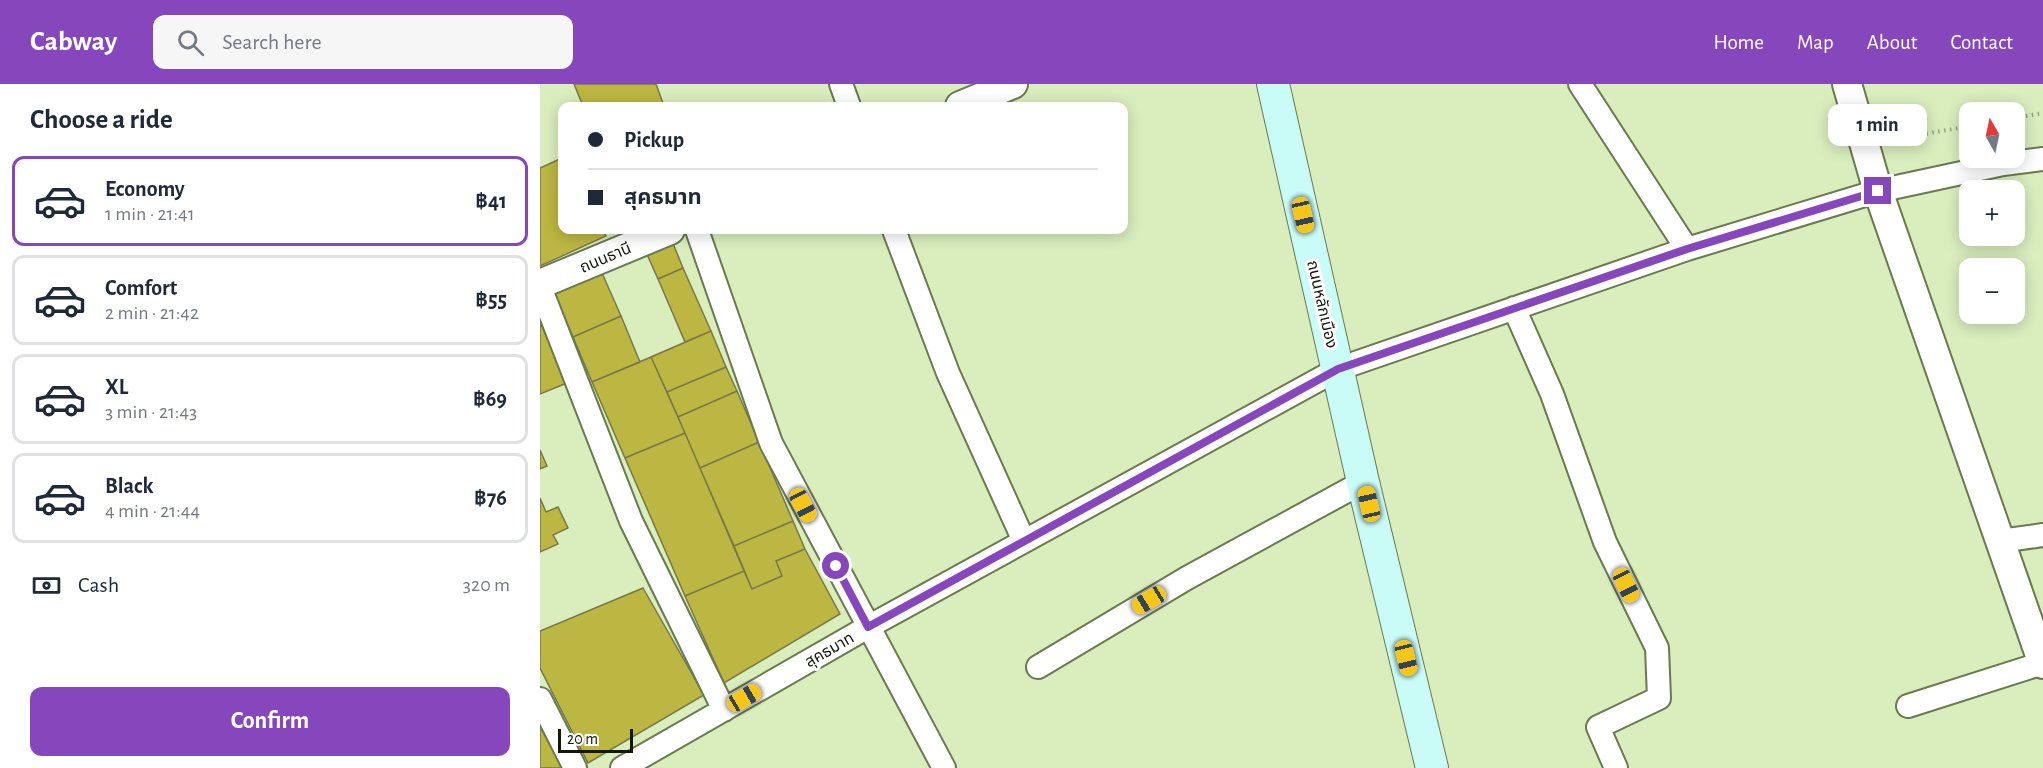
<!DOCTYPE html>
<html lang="en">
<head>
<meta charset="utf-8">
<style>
  :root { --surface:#fff; --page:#f6f6f7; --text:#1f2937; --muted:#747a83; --line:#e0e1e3; --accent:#8647bc }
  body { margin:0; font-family:"Alegreya Sans","Noto Sans Thai",sans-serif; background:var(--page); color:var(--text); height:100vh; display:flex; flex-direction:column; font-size:22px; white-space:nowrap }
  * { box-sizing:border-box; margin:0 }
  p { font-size:20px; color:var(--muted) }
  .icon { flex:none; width:33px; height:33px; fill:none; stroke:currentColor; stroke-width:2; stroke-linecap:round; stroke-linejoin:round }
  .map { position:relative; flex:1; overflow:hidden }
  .sheet { display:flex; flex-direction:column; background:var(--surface); width:540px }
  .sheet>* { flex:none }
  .hud { position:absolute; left:18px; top:18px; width:570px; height:132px; border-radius:12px; box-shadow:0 3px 15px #0003; display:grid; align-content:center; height:132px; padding:0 30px; background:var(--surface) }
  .needle { width:39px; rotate:351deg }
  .tools { position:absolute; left:1419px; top:18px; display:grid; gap:12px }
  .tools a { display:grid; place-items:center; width:66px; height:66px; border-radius:12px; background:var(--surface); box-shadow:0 3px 15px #0003; font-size:30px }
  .scale { position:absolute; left:18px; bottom:15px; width:75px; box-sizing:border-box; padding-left:6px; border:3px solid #111807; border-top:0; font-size:16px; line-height:21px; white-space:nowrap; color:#111807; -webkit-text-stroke:4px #fff; paint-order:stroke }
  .end { position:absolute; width:27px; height:27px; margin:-14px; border:8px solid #8647bc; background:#fff; box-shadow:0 0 0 3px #fff }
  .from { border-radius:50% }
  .bubble { position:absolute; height:42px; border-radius:12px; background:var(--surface); box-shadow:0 3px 15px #0003; font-size:20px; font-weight:700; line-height:42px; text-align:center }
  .car { position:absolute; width:18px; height:36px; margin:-18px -9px; border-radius:8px; box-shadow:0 0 4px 2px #0007; background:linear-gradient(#f5c518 24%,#345 0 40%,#f5c518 0 76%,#345 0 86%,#f5c518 0) }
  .hud b { display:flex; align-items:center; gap:21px; height:57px; font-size:22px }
  .hud b+b { border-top:2px solid var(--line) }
  .hud i { width:15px; height:15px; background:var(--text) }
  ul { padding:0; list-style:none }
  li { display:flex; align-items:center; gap:18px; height:90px; margin:0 12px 9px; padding:0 18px; border:3px solid var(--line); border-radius:12px }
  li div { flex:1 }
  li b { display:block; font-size:22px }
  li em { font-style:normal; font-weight:700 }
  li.selected { border-color:var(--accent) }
  li>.icon { width:54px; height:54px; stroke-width:1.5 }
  h2 { padding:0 30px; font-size:27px; line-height:72px }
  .pay { display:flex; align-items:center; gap:15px; height:66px; padding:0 30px; font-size:22px }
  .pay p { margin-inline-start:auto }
  .cta { display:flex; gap:12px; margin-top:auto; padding:12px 30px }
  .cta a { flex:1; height:69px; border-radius:12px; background:var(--accent); color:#fff; font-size:24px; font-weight:700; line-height:69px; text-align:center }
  header { display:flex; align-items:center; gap:36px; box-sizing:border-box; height:84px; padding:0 30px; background:var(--accent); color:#fff }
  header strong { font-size:28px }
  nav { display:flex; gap:33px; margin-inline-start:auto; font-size:21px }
  .search { width:420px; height:54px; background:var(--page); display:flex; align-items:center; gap:15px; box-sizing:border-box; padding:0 21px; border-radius:12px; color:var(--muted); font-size:22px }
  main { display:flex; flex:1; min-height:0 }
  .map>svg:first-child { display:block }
</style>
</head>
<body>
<header>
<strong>Cabway</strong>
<div class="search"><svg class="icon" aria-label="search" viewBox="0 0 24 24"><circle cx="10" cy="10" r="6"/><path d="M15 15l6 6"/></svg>Search here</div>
<nav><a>Home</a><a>Map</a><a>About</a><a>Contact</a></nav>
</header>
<main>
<section class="sheet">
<h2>Choose a ride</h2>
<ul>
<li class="selected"><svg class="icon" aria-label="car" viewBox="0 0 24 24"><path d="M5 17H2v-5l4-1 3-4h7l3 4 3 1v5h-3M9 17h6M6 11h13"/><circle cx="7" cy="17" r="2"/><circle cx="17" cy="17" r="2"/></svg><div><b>Economy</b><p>1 min · 21:41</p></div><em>฿41</em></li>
<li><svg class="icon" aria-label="car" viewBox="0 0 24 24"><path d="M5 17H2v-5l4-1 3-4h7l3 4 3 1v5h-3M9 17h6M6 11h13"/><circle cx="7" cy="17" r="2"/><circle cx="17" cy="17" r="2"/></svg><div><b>Comfort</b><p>2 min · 21:42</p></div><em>฿55</em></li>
<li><svg class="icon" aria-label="car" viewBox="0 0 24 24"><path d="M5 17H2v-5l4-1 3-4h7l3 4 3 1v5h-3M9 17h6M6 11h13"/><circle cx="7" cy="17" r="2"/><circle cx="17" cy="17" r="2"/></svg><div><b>XL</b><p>3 min · 21:43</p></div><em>฿69</em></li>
<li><svg class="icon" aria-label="car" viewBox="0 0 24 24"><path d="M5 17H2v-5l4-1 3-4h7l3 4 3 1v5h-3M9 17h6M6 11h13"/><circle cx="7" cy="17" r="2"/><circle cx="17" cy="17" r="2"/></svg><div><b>Black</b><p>4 min · 21:44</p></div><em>฿76</em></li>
</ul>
<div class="pay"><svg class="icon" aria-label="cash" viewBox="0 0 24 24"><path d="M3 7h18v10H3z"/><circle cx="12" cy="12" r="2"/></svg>Cash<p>320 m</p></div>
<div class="cta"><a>Confirm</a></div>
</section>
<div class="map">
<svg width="1503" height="684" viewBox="0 0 1503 684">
  <rect width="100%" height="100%" fill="#d9edbd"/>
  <path fill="#bcb642" stroke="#797747" stroke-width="1.5" d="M34 0H116L124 22H43Z
    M22 74V146H63L66 152 0 182V84Z
    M132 157 143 184 118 195 106 168Z
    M143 184 171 247 145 258 118 195Z
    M62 189 81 232 33 253 14 210Z
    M81 232 100 278 52 298 33 253Z
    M0 238 27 299 0 310Z
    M171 247 186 283 127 308 111 273Z
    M111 273 145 349 85 374 52 298Z
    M186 283 197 307 138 333 127 308Z
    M197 307 219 358 160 384 138 333Z
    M145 349 204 487 145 512 85 374Z
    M219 358 253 437 194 462 160 384Z
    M0 366 7 382 0 385Z
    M0 414 6 428 18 423 28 444 13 451 18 460 0 468Z
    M253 437 265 465 236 477 242 492 212 505 194 462Z
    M265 465 300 530 184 599 145 512 204 487 212 505 242 492 236 477Z
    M103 504 164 611 48 679 0 584V547Z
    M0 643 24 684H0Z"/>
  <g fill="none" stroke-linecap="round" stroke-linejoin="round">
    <defs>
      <path id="minor" d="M301 0 309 22
        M1040 0 1147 165
        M157 146 231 359 404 684
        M354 146 408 289 484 457
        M0 203 91 437 184 626
        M974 224 1012 310 1065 458 1117 564 1119 614 1058 643 1076 684
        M1460 457 1503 451
        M498 583 647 494 823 398
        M0 615 35 684
        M1368 622 1503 579
        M82 684 328 543 798 285 1147 165 1338 107 1463 80 1503 75"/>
      <path id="tertiary" d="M1307 0 1338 107 1503 580
        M420 22 473 0
        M0 200 130 146"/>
      <path id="secondary" d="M733 0 823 398 892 684"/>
    </defs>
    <use href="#minor" stroke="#697a4f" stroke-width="26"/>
    <use href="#tertiary" stroke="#697a4f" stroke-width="32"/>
    <use href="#secondary" stroke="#697a4f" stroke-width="34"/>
    <path stroke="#93a27d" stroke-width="4" stroke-dasharray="1.5 4.5" stroke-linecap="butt" d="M1474 34 1503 29
      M1346 43 1373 52 1430 42"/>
    <use href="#minor" stroke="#fff" stroke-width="22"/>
    <use href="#tertiary" stroke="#fff" stroke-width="28"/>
    <use href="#secondary" stroke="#c9fbf7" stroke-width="32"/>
  </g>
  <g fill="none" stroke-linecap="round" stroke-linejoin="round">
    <path stroke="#8647bc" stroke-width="8" d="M296 482 328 543 798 285 1147 165 1338 107"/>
  </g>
  <g text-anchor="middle" stroke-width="6" stroke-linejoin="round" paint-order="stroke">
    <g font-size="16" fill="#111807" stroke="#fff">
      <text transform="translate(65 173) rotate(-23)" y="6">ถนนธานี</text>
      <text transform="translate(783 220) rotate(77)" y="6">ถนนหลักเมือง</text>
      <text transform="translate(289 565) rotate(-30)" y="6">สุคธมาท</text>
    </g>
  </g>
</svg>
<div class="tools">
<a><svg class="needle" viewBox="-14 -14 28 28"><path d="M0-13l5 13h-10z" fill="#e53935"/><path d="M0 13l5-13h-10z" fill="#747a83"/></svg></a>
<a>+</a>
<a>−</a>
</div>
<div class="scale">20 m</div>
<i class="end from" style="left:296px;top:482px"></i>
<i class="end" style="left:1338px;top:107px"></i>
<div class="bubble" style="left:1288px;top:20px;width:99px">1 min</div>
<i class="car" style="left:763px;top:131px;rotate:167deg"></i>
<i class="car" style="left:829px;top:420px;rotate:347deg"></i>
<i class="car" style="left:263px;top:421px;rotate:152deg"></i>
<i class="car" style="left:1086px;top:501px;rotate:154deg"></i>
<i class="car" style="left:609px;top:516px;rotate:239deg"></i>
<i class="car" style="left:866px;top:574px;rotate:166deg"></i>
<i class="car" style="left:204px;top:614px;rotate:60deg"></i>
<div class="hud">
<b><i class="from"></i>Pickup</b>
<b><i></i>สุคธมาท</b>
</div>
</div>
</main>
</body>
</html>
